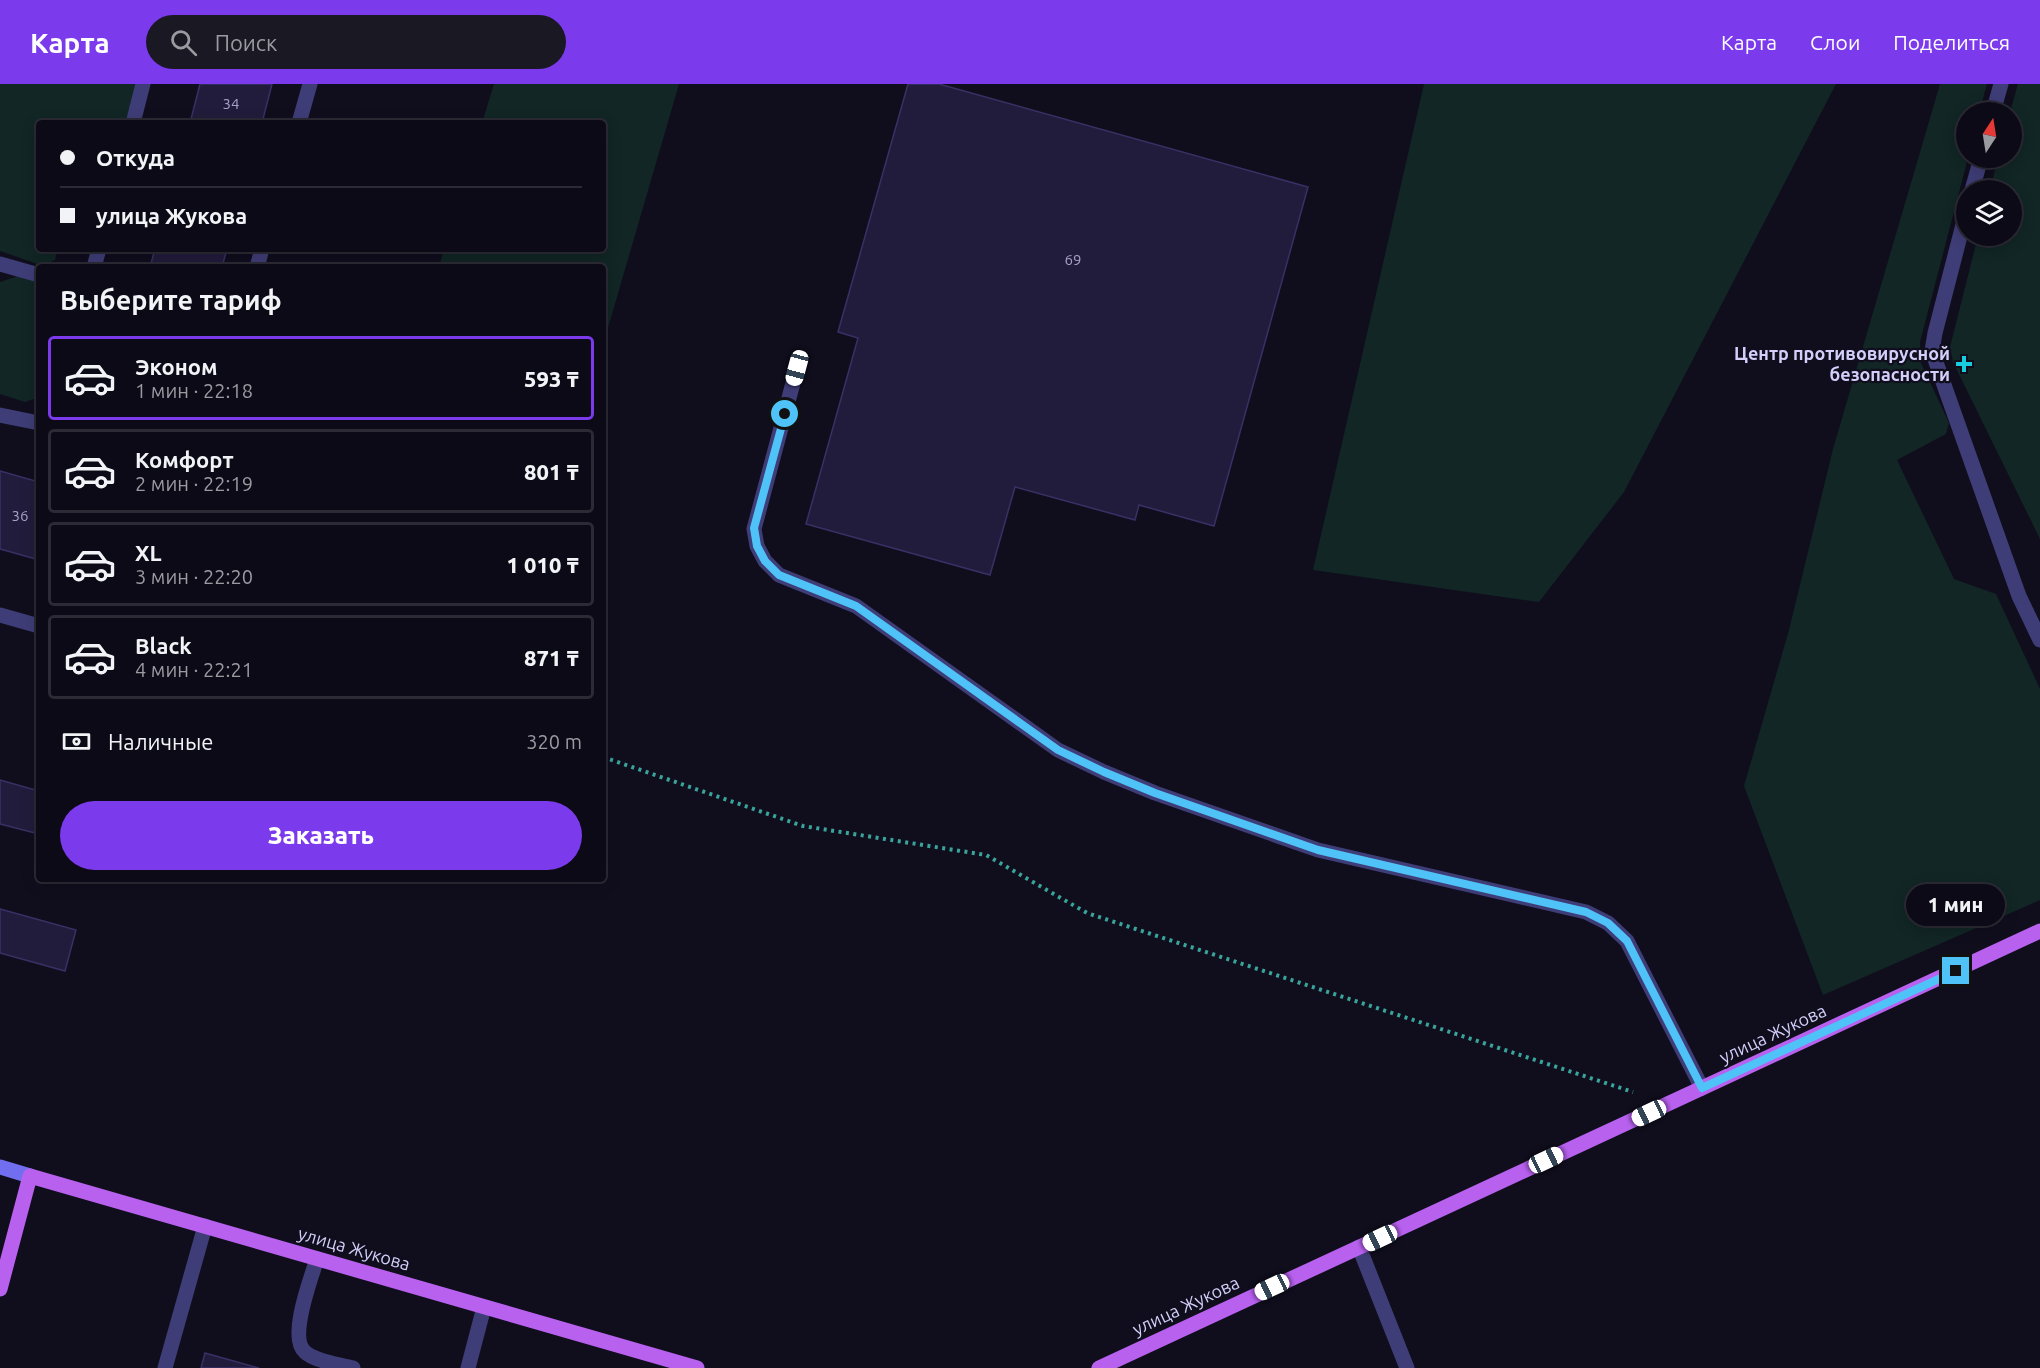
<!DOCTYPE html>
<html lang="ru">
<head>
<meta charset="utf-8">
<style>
  :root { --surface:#0c0a16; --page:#1a1823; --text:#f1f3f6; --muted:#9a9aa1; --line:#2c2b35; --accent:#7c3aed }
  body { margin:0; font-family:Ubuntu,sans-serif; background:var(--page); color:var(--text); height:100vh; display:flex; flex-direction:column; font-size:22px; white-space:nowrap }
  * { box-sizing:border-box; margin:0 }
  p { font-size:20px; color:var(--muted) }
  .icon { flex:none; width:33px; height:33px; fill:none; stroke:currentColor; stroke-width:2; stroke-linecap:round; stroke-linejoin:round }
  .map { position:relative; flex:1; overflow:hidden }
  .side { position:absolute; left:36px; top:180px; width:570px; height:618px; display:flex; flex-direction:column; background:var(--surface); border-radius:6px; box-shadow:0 3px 15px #0003,0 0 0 2px var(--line) }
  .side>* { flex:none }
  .guide { position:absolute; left:36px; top:36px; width:570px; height:132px; border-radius:6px; box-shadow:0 3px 15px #0003,0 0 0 2px var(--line); display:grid; align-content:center; height:132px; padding:0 24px; background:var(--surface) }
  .needle { width:39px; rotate:12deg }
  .buttons { position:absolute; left:1956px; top:18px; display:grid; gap:12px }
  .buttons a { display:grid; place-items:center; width:66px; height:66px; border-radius:50%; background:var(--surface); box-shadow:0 3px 15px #0003,0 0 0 2px var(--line); font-size:30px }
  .end { position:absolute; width:27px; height:27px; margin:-14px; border:8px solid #4fc3f7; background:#111; box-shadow:0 0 0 3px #111 }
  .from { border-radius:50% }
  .bubble { position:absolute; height:42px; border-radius:21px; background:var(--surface); box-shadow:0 3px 15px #0003,0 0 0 2px var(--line); font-size:20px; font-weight:800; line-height:42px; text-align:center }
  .car { position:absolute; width:18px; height:36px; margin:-18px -9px; border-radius:8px; box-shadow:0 0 4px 2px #0007; background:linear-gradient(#fff 24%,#345 0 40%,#fff 0 76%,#345 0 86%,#fff 0) }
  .guide b { display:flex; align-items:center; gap:21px; height:57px; font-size:22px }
  .guide b+b { border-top:2px solid var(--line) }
  .guide i { width:15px; height:15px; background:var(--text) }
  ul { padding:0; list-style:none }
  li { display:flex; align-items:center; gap:18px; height:84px; margin:0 12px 9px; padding:0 12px; border:3px solid var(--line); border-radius:6px }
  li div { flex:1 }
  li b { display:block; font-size:22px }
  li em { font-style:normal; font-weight:800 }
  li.on { border-color:var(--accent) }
  li>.icon { width:54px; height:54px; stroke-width:1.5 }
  h2 { padding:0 24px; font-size:27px; line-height:72px }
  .pay { display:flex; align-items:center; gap:15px; height:66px; padding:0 24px; font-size:22px }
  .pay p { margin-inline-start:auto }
  .action { display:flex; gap:12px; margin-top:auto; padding:12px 24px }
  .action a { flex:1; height:69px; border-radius:36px; background:var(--accent); color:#fff; font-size:24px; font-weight:800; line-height:69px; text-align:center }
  header { display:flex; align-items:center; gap:36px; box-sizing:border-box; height:84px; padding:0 30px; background:var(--accent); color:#fff }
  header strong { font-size:28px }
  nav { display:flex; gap:33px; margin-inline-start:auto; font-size:21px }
  .search { width:420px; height:54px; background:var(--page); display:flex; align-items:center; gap:15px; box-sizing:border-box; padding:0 21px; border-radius:33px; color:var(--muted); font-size:22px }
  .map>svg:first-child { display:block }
</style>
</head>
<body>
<header>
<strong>Карта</strong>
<div class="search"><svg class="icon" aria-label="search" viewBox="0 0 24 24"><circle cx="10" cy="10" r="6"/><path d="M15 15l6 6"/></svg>Поиск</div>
<nav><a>Карта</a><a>Слои</a><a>Поделиться</a></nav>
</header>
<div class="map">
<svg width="2040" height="1284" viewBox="0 0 2040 1284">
  <rect width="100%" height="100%" fill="#100e1d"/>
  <path fill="#112625" d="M0 0H137L125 39H39V165H58L55 176 43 182 0 167Z
    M494 0H679L603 261V183H439L444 165H603V39H482Z
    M1424 0H1836L1624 408 1539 518 1313 486Z
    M1940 0H1987L1979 28H1966L1968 74 1920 258 1921 279 1949 339 1946 350 1897 376 1954 495 1996 510 2040 605V816L1823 911 1744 702 1789 546 1833 365Z
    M2018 0H2040V455L1953 278 1950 263 1978 152H2012V106H1990L1998 74H2012L2010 28Z
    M21 191 39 196V313L25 318 0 310V198Z"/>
  <path fill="#221c3c" stroke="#3a3065" stroke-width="1.5" d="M200 0H272L262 39H190Z
    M908 0H939L1308 103 1214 442 1139 421 1135 436 1015 403 990 491 806 440 858 254 838 248Z
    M155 165H227L222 183H150Z
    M0 387 39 398V476L0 465Z
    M0 696 39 707V750L0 740Z
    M0 825 76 846 65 887 0 869Z
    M205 1269 259 1284H201Z"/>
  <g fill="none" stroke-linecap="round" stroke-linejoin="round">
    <path stroke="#39a49c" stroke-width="4" stroke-dasharray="3 4.5" stroke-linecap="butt" d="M603 673 803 742 986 771 1087 829 1633 1008"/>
    <path stroke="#3f3d77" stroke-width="15" d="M1993 28 2001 0
      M133 39 143 0
      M299 39 310 0
      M1972 106 1981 74
      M1966 129 1935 249 1932 267 2019 512 2040 556
      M0 180 39 191
      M94 183 99 165
      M257 183 262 165
      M797 284 754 445 757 462 765 477 779 491 856 522 1058 666 1104 688 1155 709 1318 766 1586 828 1608 839 1627 857 1702 1004
      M0 331 39 339
      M0 531 39 542
      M1359 1163 1407 1284
      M317 1175C311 1194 288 1254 305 1268 316 1278 339 1280 353 1284
      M165 1284 205 1142
      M468 1284 484 1223"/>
    <path stroke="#716ff0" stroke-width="15" d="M0 1083 30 1092"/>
    <path stroke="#b861ef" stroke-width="15" d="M0 1205 30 1092 697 1284
      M1099 1284 2040 847"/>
  </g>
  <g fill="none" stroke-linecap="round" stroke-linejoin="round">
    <path stroke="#4fc3f7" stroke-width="8" d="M785 330 754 444 757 462 765 477 779 491 856 522 1058 666 1104 688 1155 709 1318 766 1586 828 1608 839 1627 857 1702 1004 1956 887"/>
  </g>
  <path fill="#16ccde" stroke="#100e1d" stroke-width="2" d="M1961 271h6v6h6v6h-6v6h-6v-6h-6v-6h6z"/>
  <g text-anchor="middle" stroke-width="4.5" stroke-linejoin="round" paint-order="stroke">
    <g font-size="15" fill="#a7a2ca">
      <text x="231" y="25">34</text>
      <text x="1073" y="181">69</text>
      <text x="20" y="437">36</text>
    </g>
    <g font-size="18" font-weight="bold" fill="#d3cefa" stroke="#100e1d" text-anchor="end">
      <text x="1950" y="276">Центр противовирусной<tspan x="1950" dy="21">безопасности</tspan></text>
    </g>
    <g font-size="18" fill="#d3cefa" stroke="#100e1d">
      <text transform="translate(1773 950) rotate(-25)" y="6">улица Жукова</text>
      <text transform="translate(354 1165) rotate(16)" y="6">улица Жукова</text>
      <text transform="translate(1186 1222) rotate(-25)" y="6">улица Жукова</text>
    </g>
  </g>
</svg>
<div class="buttons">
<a><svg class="needle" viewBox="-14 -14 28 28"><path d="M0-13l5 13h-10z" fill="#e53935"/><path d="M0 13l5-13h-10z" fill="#9a9aa1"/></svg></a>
<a><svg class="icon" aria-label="layers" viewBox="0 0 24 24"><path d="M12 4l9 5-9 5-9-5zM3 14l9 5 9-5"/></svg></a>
</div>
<i class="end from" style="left:785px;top:330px"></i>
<i class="end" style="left:1956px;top:887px"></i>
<div class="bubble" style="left:1906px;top:800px;width:99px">1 мин</div>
<i class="car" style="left:797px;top:284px;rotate:195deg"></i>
<i class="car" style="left:1649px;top:1029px;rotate:245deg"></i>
<i class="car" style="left:1546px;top:1076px;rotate:65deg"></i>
<i class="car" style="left:1380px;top:1154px;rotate:245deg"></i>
<i class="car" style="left:1272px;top:1203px;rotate:245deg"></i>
<div class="guide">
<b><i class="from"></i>Откуда</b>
<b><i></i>улица Жукова</b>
</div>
<section class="side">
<h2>Выберите тариф</h2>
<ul>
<li class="on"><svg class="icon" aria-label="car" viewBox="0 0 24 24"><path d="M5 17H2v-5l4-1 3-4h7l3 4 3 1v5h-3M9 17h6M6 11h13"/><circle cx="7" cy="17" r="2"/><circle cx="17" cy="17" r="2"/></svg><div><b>Эконом</b><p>1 мин · 22:18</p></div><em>593 ₸</em></li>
<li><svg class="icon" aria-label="car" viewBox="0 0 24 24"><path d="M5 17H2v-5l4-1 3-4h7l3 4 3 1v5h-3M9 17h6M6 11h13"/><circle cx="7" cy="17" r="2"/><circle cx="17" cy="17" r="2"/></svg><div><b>Комфорт</b><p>2 мин · 22:19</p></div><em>801 ₸</em></li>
<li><svg class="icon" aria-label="car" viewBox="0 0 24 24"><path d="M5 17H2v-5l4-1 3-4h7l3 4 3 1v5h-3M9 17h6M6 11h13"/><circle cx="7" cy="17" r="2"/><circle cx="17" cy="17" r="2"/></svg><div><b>XL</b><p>3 мин · 22:20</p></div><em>1 010 ₸</em></li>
<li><svg class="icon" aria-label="car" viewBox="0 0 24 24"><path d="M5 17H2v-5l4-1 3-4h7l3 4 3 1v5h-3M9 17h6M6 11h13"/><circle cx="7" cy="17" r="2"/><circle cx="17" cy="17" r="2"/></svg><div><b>Black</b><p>4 мин · 22:21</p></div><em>871 ₸</em></li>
</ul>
<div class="pay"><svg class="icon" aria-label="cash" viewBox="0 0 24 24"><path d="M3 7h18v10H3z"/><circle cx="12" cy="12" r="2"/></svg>Наличные<p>320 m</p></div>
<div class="action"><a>Заказать</a></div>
</section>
</div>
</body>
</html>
